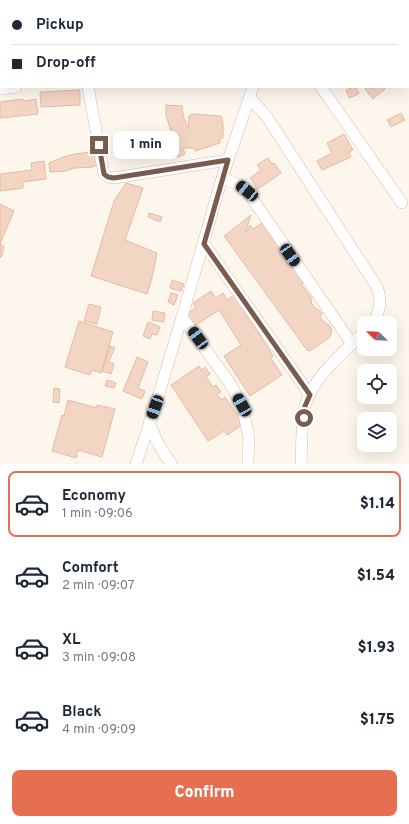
<!DOCTYPE html>
<html lang="en">
<head>
<meta charset="utf-8">
<style>
  :root { --surface:#fff; --page:#f2f2f3; --text:#1f2937; --muted:#747a83; --line:#e0e1e3; --accent:#e76f51 }
  body { margin:0; font-family:Overpass,sans-serif; background:var(--page); color:var(--text); height:100vh; display:flex; flex-direction:column; font-size:15px; white-space:nowrap }
  * { box-sizing:border-box; margin:0 }
  p { font-size:13px; color:var(--muted) }
  .icon { flex:none; width:22px; height:22px; fill:none; stroke:currentColor; stroke-width:2; stroke-linecap:round; stroke-linejoin:round }
  .map { position:relative; height:464px; overflow:hidden }
  .sheet { display:flex; flex-direction:column; background:var(--surface); flex:1 }
  .sheet>* { flex:none }
  .banner { position:absolute; left:0px; top:0px; width:409px; height:88px; box-shadow:0 4px 16px #0002; display:grid; align-content:center; height:88px; padding:0 12px; background:var(--surface) }
  .needle { width:26px; rotate:293deg }
  .controls { position:absolute; left:357px; top:316px; display:grid; gap:8px }
  .controls a { display:grid; place-items:center; width:40px; height:40px; border-radius:8px; background:var(--surface); box-shadow:0 4px 16px #0002; font-size:20px }
  .end { position:absolute; width:18px; height:18px; margin:-9px; border:5px solid #7a5c4d; background:#fff; box-shadow:0 0 0 2px #fff }
  .from { border-radius:50% }
  .bubble { position:absolute; height:28px; border-radius:8px; background:var(--surface); box-shadow:0 4px 16px #0002; font-size:13px; font-weight:800; line-height:28px; text-align:center }
  .car { position:absolute; width:12px; height:24px; margin:-12px -6px; border-radius:5px; box-shadow:0 0 3px 1px #0007; background:linear-gradient(#222 24%,#8ab4d8 0 40%,#222 0 76%,#8ab4d8 0 86%,#222 0) }
  .banner b { display:flex; align-items:center; gap:14px; height:38px; font-size:15px }
  .banner b+b { border-top:1px solid var(--line) }
  .banner i { width:10px; height:10px; background:var(--text) }
  ul { padding:7px 0 0; list-style:none }
  li { display:flex; align-items:center; gap:12px; height:66px; margin:0 8px 6px; padding:0 4px; border:2px solid transparent; border-radius:8px }
  li div { flex:1 }
  li b { display:block; font-size:15px }
  li em { font-style:normal; font-weight:800 }
  li.selected { border-color:var(--accent) }
  li>.icon { width:36px; height:36px; stroke-width:1.5 }
  .primary-button { display:flex; gap:8px; margin-top:auto; padding:8px 12px }
  .primary-button a { flex:1; height:46px; border-radius:8px; background:var(--accent); color:#fff; font-size:16px; font-weight:800; line-height:46px; text-align:center }
  .map>svg:first-child { display:block }
</style>
</head>
<body>
<div class="map">
<svg width="409" height="464" viewBox="0 0 409 464">
  <rect width="100%" height="100%" fill="#fdf6ec"/>
  <path fill="#f3d5c3" stroke="#e6bba3" d="M354 87H356L359 94 349 98 346 90Z
    M365 87H384L385 89 373 99 365 89 366 88Z
    M80 90V105L41 107 40 92Z
    M23 99 24 101 36 99 38 114 0 118V102Z
    M166 105 182 106 183 115 188 128 189 116 192 114 221 116 223 123V138H220V143L195 151 194 148H183L185 154 178 157 174 156 170 141 171 131 166 116Z
    M401 113 405 120 391 127 387 120Z
    M344 134 353 150 349 152 351 157 322 170 317 161 332 153 327 143Z
    M89 141 94 142 97 165 92 167 74 168 66 171 50 172 49 163 69 155 89 152Z
    M268 158 272 164 274 163 281 173 258 189 250 178 261 170 257 165Z
    M44 161 46 179 23 182V188L0 191V174L32 170 31 163Z
    M126 183 143 188 125 240 157 253 152 278 147 294 91 276 114 201Z
    M0 204 14 211 0 244 4 247 2 253 3 254 0 258Z
    M149 213 162 217 160 222 148 217Z
    M251 215 245 233 247 231 250 225 253 229 262 223 304 282 302 285 312 299 311 303 315 308 319 310 322 313 320 317 325 323 329 325 332 330 330 337 310 351 307 350 224 236Z
    M172 280 184 284 181 291 170 288Z
    M211 291 216 298 223 293 227 300 234 295 273 356 271 358 282 375 250 396 224 356 241 345 219 310 193 327 185 315 196 308 193 303Z
    M171 293 178 295 174 305 168 302Z
    M89 304 101 307 97 324 84 321Z
    M153 311 165 313 164 322 152 320Z
    M79 321 113 332 101 373 92 370 90 375 65 367Z
    M148 322 160 327 157 335 152 334 150 339 143 336Z
    M110 346 115 348 108 362 114 364 111 374 102 371Z
    M137 357 148 362 138 388 145 391 142 399 123 391Z
    M199 366 201 370 205 367 210 374 206 377 213 387 216 385 221 392 217 394 221 400 225 397 243 424 227 435 224 431 208 441 171 385Z
    M107 380 116 383 114 388 105 386Z
    M54 388 60 389 59 403 53 402Z
    M68 400 97 408V405L115 409 102 457 78 450 76 458 52 451 62 415 64 416Z"/>
  <g fill="none" stroke-linecap="round" stroke-linejoin="round">
    <defs>
      <path id="minor" d="M74 0V1
        M280 1V0
        M88 87 104 174 108 177 114 178 228 160
        M321 87 402 203
        M0 89 16 87
        M250 98 267 117 377 287C382 300 381 312 372 323
        M222 178 238 184 247 191 352 344
        M204 244 310 395
        M182 317 229 382 242 405 249 438 248 464
        M149 423C156 438 161 452 172 464
        M136 464 155 407 182 317 222 178 253 87
        M301 464C302 446 301 423 305 406 313 377 344 352 364 332"/>
    </defs>
    <use href="#minor" stroke="#d1beb0" stroke-width="12"/>
    <use href="#minor" stroke="#fff" stroke-width="11"/>
  </g>
  <g fill="none" stroke-linecap="round" stroke-linejoin="round">
    <path stroke="#7a5c4d" stroke-width="5" d="M99 145 104 174 108 177 114 178 228 160 204 244 310 395 305 406 304 418"/>
  </g>
</svg>
<div class="controls">
<a><svg class="needle" viewBox="-14 -14 28 28"><path d="M0-13l5 13h-10z" fill="#e53935"/><path d="M0 13l5-13h-10z" fill="#747a83"/></svg></a>
<a><svg class="icon" aria-label="locate" viewBox="0 0 24 24"><circle cx="12" cy="12" r="6"/><path d="M12 2v4M12 18v4M2 12h4M18 12h4"/></svg></a>
<a><svg class="icon" aria-label="layers" viewBox="0 0 24 24"><path d="M12 4l9 5-9 5-9-5zM3 14l9 5 9-5"/></svg></a>
</div>
<i class="end from" style="left:304px;top:418px"></i>
<i class="end" style="left:99px;top:145px"></i>
<div class="bubble" style="left:113px;top:131px;width:66px">1 min</div>
<i class="car" style="left:247px;top:191px;rotate:309deg"></i>
<i class="car" style="left:290px;top:255px;rotate:145deg"></i>
<i class="car" style="left:198px;top:338px;rotate:324deg"></i>
<i class="car" style="left:242px;top:405px;rotate:330deg"></i>
<i class="car" style="left:155px;top:407px;rotate:200deg"></i>
<div class="banner">
<b><i class="from"></i>Pickup</b>
<b><i></i>Drop-off</b>
</div>
</div>
<section class="sheet">
<ul>
<li class="selected"><svg class="icon" aria-label="car" viewBox="0 0 24 24"><path d="M5 17H2v-5l4-1 3-4h7l3 4 3 1v5h-3M9 17h6M6 11h13"/><circle cx="7" cy="17" r="2"/><circle cx="17" cy="17" r="2"/></svg><div><b>Economy</b><p>1 min · 09:06</p></div><em>$1.14</em></li>
<li><svg class="icon" aria-label="car" viewBox="0 0 24 24"><path d="M5 17H2v-5l4-1 3-4h7l3 4 3 1v5h-3M9 17h6M6 11h13"/><circle cx="7" cy="17" r="2"/><circle cx="17" cy="17" r="2"/></svg><div><b>Comfort</b><p>2 min · 09:07</p></div><em>$1.54</em></li>
<li><svg class="icon" aria-label="car" viewBox="0 0 24 24"><path d="M5 17H2v-5l4-1 3-4h7l3 4 3 1v5h-3M9 17h6M6 11h13"/><circle cx="7" cy="17" r="2"/><circle cx="17" cy="17" r="2"/></svg><div><b>XL</b><p>3 min · 09:08</p></div><em>$1.93</em></li>
<li><svg class="icon" aria-label="car" viewBox="0 0 24 24"><path d="M5 17H2v-5l4-1 3-4h7l3 4 3 1v5h-3M9 17h6M6 11h13"/><circle cx="7" cy="17" r="2"/><circle cx="17" cy="17" r="2"/></svg><div><b>Black</b><p>4 min · 09:09</p></div><em>$1.75</em></li>
</ul>
<div class="primary-button"><a>Confirm</a></div>
</section>
</body>
</html>
